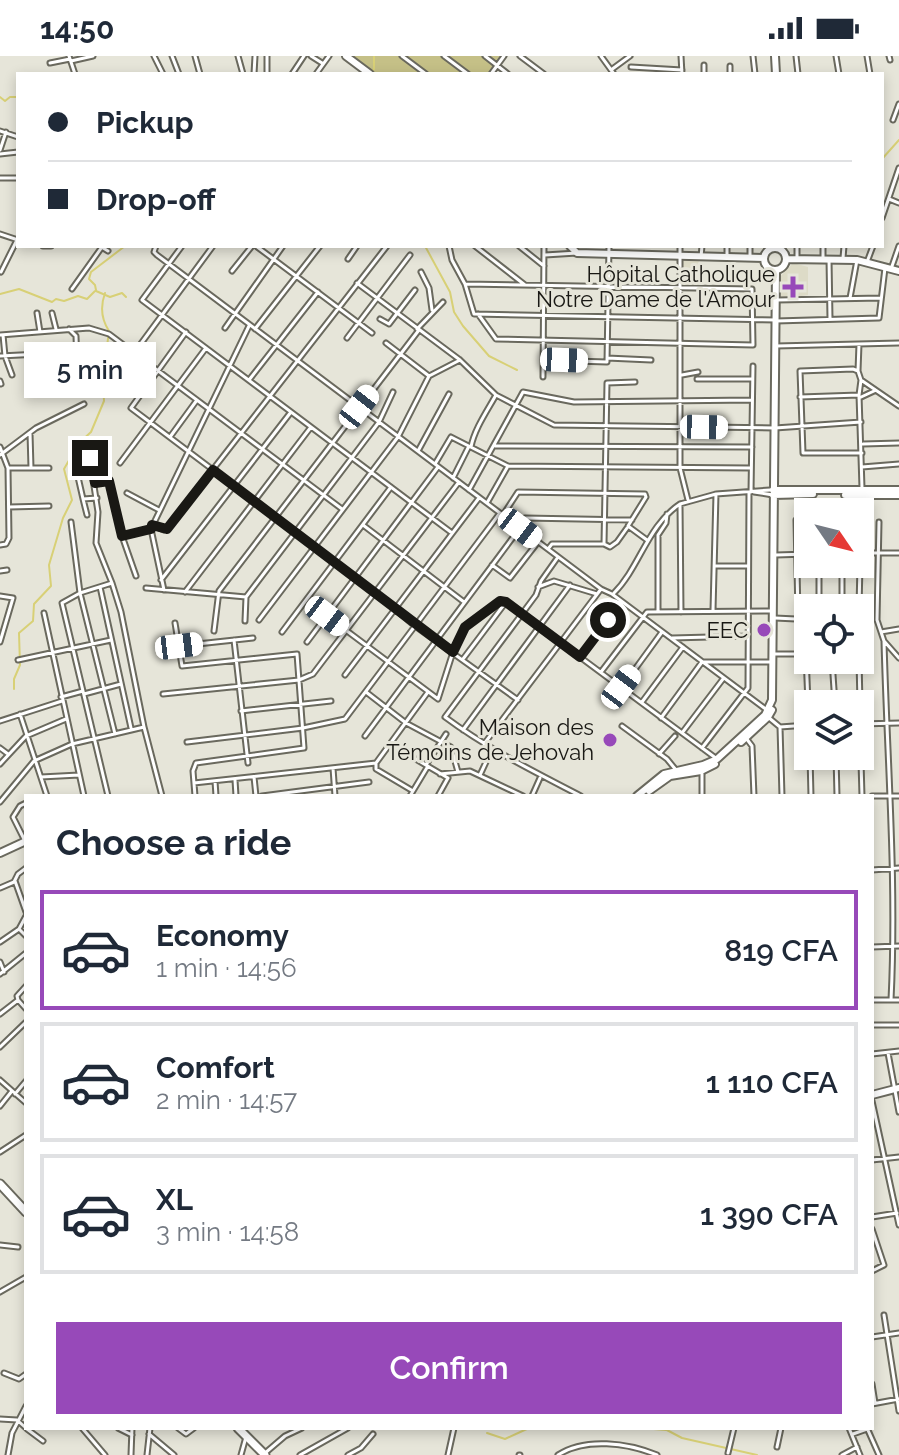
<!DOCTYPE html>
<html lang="en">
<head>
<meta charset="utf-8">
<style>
  :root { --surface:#fff; --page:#f6f6f7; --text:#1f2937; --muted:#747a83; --line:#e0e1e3; --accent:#9749b9 }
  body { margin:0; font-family:Raleway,sans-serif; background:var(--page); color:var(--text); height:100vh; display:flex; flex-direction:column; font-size:30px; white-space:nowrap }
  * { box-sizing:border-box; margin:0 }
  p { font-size:26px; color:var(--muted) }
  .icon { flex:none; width:44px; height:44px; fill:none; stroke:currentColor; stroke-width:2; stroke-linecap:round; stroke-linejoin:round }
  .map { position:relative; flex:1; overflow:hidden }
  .details { position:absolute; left:24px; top:738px; width:850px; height:636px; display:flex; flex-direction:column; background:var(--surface); border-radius:0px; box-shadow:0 4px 12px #0003 }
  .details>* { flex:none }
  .banner { position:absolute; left:16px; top:16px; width:868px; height:176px; border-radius:0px; box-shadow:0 4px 12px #0003; display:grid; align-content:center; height:176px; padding:0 32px; background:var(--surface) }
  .needle { width:52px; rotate:125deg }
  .fabs { position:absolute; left:794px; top:442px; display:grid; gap:16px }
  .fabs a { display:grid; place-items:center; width:80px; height:80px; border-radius:0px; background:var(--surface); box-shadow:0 4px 12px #0003; font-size:40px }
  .end { position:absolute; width:36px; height:36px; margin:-18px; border:10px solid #191814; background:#fff; box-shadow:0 0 0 4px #fff }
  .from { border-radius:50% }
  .bubble { position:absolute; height:56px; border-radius:0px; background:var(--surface); box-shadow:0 4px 12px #0003; font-size:26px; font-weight:600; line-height:56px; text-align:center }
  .car { position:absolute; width:24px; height:48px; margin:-24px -12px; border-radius:10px; box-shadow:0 0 6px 2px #0007; background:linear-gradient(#fff 24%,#345 0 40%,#fff 0 76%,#345 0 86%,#fff 0) }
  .banner b { display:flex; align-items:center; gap:28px; height:76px; font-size:30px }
  .banner b+b { border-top:2px solid var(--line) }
  .banner i { width:20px; height:20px; background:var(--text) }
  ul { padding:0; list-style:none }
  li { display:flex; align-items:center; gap:24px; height:120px; margin:0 16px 12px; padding:0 16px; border:4px solid var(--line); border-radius:0px }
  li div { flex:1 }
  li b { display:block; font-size:30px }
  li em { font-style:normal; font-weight:600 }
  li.selected { border-color:var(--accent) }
  li>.icon { width:72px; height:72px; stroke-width:1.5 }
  h2 { padding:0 32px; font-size:36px; line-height:96px }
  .primary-button { display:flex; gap:16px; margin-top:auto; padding:16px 32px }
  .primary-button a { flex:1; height:92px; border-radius:0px; background:var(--accent); color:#fff; font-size:32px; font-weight:600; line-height:92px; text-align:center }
  .status { display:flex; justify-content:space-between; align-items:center; height:56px; padding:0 40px; background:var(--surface); direction:ltr }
  .status svg { height:22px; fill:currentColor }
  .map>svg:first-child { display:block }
</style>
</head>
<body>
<div class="status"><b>14:50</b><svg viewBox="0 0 49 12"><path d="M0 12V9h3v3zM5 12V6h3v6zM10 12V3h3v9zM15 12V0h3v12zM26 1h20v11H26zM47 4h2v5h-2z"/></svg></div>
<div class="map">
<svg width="899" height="1399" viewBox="0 0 899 1399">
  <rect width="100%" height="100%" fill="#e6e5d9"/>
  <path fill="#dddbc7" d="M682 202H699L698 229H682Z
    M793 207 808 211V239L781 243 779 222Z"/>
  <path fill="#c5c087" d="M352 0H501L488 18H372L351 3Z"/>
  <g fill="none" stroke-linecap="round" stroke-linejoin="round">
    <path stroke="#d8d076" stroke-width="2" d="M370 17 374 13V0
      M0 41 5 45 10 41H18
      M882 103 899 84
      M425 190 450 236 454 256 463 270 489 300 517 314
      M96 234 95 229 89 223 91 216 125 190
      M96 235 110 241 122 237 126 241
      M0 238 19 233 52 246 56 243 64 245 78 240 87 243 95 235
      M14 633V623L20 609 19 577 33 565 34 548 51 530 49 509 63 462 72 444 64 413 79 387 91 376 104 345 103 328 110 314 106 298 109 275C101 263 100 251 105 237
      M641 1372 666 1374
      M663 1372 682 1382 757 1399
      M487 1377 505 1383 529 1372"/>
    <defs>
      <path id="street" d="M69 0 75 18
        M154 0 163 18
        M172 0 179 18
        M195 0 200 18
        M238 0 243 18
        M311 0 322 7
        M402 0 426 18
        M444 0 468 18
        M485 0 508 18
        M520 0 544 18
        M601 0 614 18
        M681 0 682 18
        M753 0 755 18
        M796 0 798 18
        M836 0 839 18
        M867 0 870 18
        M889 0 890 4
        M71 5 93 0
        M50 7 70 3
        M631 11 682 14
        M611 14 630 0
        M254 18 255 0
        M267 18V0
        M292 18 304 0
        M316 18 329 0
        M491 18 504 0
        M704 18V9
        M730 18V10
        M893 64 899 48
        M0 75 18 81
        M0 94 6 76
        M0 98 18 96
        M0 122H18
        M889 143 899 147
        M882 162 899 112
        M0 178 18 184
        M43 190H51
        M100 190 108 195
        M156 190 154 196 157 199 601 533 612 538 767 654
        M182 190 142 244 452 477
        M256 190 372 277
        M449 190 452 204 465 228 474 258 776 264
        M475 190 525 229
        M519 190 544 210
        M680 190V412L688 444
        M545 199 577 197
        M701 201 702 190
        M727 201V190
        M750 202V190
        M797 202V190
        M823 202V190
        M843 202 844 190
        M348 203 357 190
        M829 203 830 263
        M867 206 873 190
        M891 213 899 190
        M232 215 252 190
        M1 216 17 184
        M421 216 429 232 432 254
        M357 227 460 304 496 339 554 369 775 372 861 366
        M465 228 752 233 753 289 496 283 478 258
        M72 233 102 191
        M850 242 857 204
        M777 244 881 242
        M37 257 40 276
        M52 257 56 273
        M380 263 389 268 415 234
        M776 265 879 262 885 212
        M225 272 283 190
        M69 273 76 280 77 310
        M255 273 320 190
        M417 273 443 246
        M186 276 131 352 376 537 415 570 518 644
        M0 279 89 272 109 278 342 453
        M3 279 5 300 12 319
        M347 282 410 199
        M386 287 429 320
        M776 290 899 287
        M134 297 213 190
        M0 300 40 298 76 292
        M607 302 651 304
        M543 304 607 306 609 190
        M858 315 859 288
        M682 319 698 316
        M543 321 544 190
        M697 323H752
        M249 324 318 236
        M861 324 859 339 862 432
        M0 325 1 328
        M800 341 859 339
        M859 342 874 335
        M30 377 31 412
        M170 381 197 344
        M863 388 899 387
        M495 390 752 391
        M0 391 8 412 9 482 6 488 0 489
        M471 391C474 374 487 355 496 339
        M418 395 449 338
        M103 396 122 480 136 520
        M862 397H803L800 315 853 313 858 315 861 324 899 350
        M0 399 36 372 84 348
        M90 402 95 426
        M120 407 206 292
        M435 408 451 381 508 410 751 412
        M862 411 899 408
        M9 412H49
        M78 421 83 443 97 442
        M453 422 469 390
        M109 425 95 427 94 430 98 456 96 487 112 527 80 537 115 678
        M469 434 523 336 574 346 752 344
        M751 436 753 310
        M754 436 773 439
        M127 437 159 454
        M83 443 87 459
        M487 447 508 410
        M9 451 49 450
        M503 459 518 436 645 438 646 441 628 470 647 484
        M525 462 632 464
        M71 466 80 537 62 547 108 740
        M879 466 877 564 884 585 899 602
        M152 469 164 474 168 471 387 190
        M363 469 464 546
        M123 479 151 473
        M604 488 607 327 635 326
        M548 493 552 488H604L610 491 617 486 627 472
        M860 495 862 439
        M860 497H899
        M776 499 808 498
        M558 501 541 525 536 539 445 661C488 693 535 716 581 740
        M492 509 510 522 538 486
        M716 510H748
        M0 515 7 514
        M161 524 291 356
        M112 527 121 556 144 671
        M100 531 131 672
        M538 531 554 525 597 538
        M146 532 246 541
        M164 534 151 473 249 270
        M185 536 311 371
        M614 537C640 511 647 470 680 448
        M0 540 13 542 0 586
        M819 551V508
        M842 552V508
        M859 552 860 508
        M713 554 716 438
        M658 555V479L666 467 667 458
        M681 556 680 448 716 438 770 434
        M44 557 84 740
        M327 560 438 643 453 596 465 571 500 545 506 546 717 703
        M775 562 796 563 798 560 796 464
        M259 564 398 381 429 320 460 304
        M245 565 246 541 379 366 393 336
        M175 567 182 610 297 598 304 692 196 707 193 715 195 740
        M214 575 219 535 419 274
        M282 576 391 431
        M881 576 899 573
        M672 582 748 580
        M234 584 248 707
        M884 585C887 704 897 824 891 944
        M307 586 438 411
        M179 590 253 582
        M774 598H808
        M806 598 808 648
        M581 600 621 545
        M463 603 506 546
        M18 604 111 584
        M832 604 835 648
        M859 604 860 648
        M601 616 647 556 771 555
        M345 619 479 442
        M622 631 662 576
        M366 636 406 667 451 691 458 716
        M84 638 121 628
        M163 638 299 624 313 618 459 426
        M61 641 83 635
        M642 646 683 591
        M241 655 331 645
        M20 658 47 740
        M768 661 780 671 808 669
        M661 662 702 606H772
        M0 665 62 645
        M860 668 899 667
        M622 670 667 703 676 714
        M780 671 782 740
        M860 671 862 740
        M463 674 570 529
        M682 677 723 623
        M365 680 520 472
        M746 682 752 690 754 740
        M187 686 303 672 345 663 500 457
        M390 688 448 722 438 740
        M484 688 601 533
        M0 692 8 698
        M702 692 748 632 749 436
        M659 698 675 680
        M810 700 811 740
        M836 700 837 740
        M376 707V713L413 735
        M0 708 26 680 66 663
        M426 709 446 678
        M333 712 335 740
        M440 718 470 715 523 740
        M702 718V740
        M480 719 492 693
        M41 721 79 719
        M254 721 256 740
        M235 724 236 740
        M215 725 216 740
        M194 727 376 707 428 636
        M262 740 369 726
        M410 740 428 710
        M532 740 540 722
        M872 740H899
        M0 746 34 705 72 688 144 671 162 740
        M25 785 13 761 20 750 26 747
        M872 814 899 812
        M15 825 26 856
        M0 832 14 826 18 818 26 812
        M19 873 26 880
        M0 886 19 873 26 860
        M872 891 899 890
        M0 906 4 916
        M0 918 26 897
        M18 944 26 953
        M872 944H899
        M0 958 18 944 17 940 26 930
        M872 969H899
        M0 991 26 966
        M888 997 899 1056
        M872 998 899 995
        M0 1024 26 1047
        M15 1038 26 1025
        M872 1045 899 1169
        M0 1050 12 1035
        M0 1096 26 1079
        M872 1104 899 1101
        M872 1161 897 1157
        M872 1173 884 1209 872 1215
        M0 1189 18 1191
        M0 1236 26 1221
        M884 1259 899 1355
        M872 1281 899 1277
        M4 1317 19 1323 26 1318
        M872 1328 875 1347
        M872 1348 899 1343
        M0 1363 17 1364 26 1372
        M82 1372 105 1399
        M118 1372 132 1379
        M178 1372 186 1378 194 1372
        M849 1372 860 1399
        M867 1372 879 1399
        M27 1373 43 1385
        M149 1378 174 1399
        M853 1378 867 1373
        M777 1391 781 1372
        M728 1397 734 1372
        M264 1398 285 1380 302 1372
        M8 1399 12 1377 26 1350
        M131 1399 132 1372
        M147 1399 150 1372
        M241 1399 246 1381
        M300 1399 348 1372
        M348 1399 361 1392 373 1378
        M448 1399 454 1372
        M519 1399H520
        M558 1399C585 1381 628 1387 657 1399
        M842 1399 857 1391"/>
      <path id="secondary" d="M346 0 370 18
        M775 0 776 18
        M570 190 577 197 764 202
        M764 203a11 11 0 1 1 22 0a11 11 0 1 1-22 0Z
        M787 203 857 204 899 215
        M773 434H899
        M773 439 813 438
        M845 439H899
        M741 686 768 661 772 654
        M649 735 670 720 701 715 715 708
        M637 740 664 718 703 709 717 703 765 659 772 644 776 214
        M0 797 26 785
        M872 1039 899 1032"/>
      <path id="primary" d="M0 1128 26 1156
        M238 1372 265 1399"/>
    </defs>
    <use href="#street" stroke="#6a695e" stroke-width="7"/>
    <use href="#secondary" stroke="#6a695e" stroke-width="10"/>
    <use href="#primary" stroke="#6a695e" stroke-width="11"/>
    <use href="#street" stroke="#fff" stroke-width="3"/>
    <use href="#secondary" stroke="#fff" stroke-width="6"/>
    <use href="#primary" stroke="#fff" stroke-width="7"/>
  </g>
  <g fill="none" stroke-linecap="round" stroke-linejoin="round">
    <path stroke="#191814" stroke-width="10" d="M90 402 95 427 109 425 122 480 151 473 152 469 167 473 213 414 453 596 465 571 500 545 506 546 580 601 608 564"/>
  </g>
  <g fill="#9749b9" stroke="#e6e5d9" stroke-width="3">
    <path d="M789 219h8v8h8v8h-8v8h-8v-8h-8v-8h8z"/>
    <circle cx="764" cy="574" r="8"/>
    <circle cx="610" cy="684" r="8"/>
  </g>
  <g text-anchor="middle" stroke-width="6" stroke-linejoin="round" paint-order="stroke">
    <g font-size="22" fill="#191814" stroke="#e6e5d9" text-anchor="end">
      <text x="775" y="226">Hôpital Catholique<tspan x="775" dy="25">Notre Dame de l'Amour</tspan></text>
      <text x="748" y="582">EEC</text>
      <text x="594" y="679">Maison des<tspan x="594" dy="25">Témoins de Jehovah</tspan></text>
    </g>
  </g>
</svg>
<div class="fabs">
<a><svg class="needle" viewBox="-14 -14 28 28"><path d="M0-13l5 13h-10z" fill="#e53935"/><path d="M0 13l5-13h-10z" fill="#747a83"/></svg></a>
<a><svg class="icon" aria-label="locate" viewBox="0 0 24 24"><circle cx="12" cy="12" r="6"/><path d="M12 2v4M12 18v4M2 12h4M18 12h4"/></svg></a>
<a><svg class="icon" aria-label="layers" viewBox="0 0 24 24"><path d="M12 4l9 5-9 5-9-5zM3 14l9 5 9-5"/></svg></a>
</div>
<i class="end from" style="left:608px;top:564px"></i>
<i class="end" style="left:90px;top:402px"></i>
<div class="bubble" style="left:24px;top:286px;width:132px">5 min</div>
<i class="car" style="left:564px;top:304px;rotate:92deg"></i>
<i class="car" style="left:359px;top:351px;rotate:38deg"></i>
<i class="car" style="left:704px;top:371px;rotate:91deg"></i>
<i class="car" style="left:520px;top:472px;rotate:127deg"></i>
<i class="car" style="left:327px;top:560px;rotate:127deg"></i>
<i class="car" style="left:179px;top:590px;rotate:83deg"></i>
<i class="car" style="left:621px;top:631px;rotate:37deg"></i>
<div class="banner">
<b><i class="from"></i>Pickup</b>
<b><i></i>Drop-off</b>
</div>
<section class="details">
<h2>Choose a ride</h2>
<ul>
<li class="selected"><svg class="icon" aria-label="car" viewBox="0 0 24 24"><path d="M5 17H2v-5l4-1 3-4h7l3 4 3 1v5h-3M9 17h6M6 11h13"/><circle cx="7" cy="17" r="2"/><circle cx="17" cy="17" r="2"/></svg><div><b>Economy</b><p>1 min · 14:56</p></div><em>819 CFA</em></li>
<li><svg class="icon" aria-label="car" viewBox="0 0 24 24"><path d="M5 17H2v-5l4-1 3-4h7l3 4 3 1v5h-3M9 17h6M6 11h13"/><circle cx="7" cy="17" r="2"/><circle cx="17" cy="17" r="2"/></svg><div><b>Comfort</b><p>2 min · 14:57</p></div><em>1 110 CFA</em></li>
<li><svg class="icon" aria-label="car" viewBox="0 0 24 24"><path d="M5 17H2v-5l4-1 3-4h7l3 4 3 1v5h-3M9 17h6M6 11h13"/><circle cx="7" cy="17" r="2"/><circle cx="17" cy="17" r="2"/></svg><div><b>XL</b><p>3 min · 14:58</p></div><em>1 390 CFA</em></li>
</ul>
<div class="primary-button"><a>Confirm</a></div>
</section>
</div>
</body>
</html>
